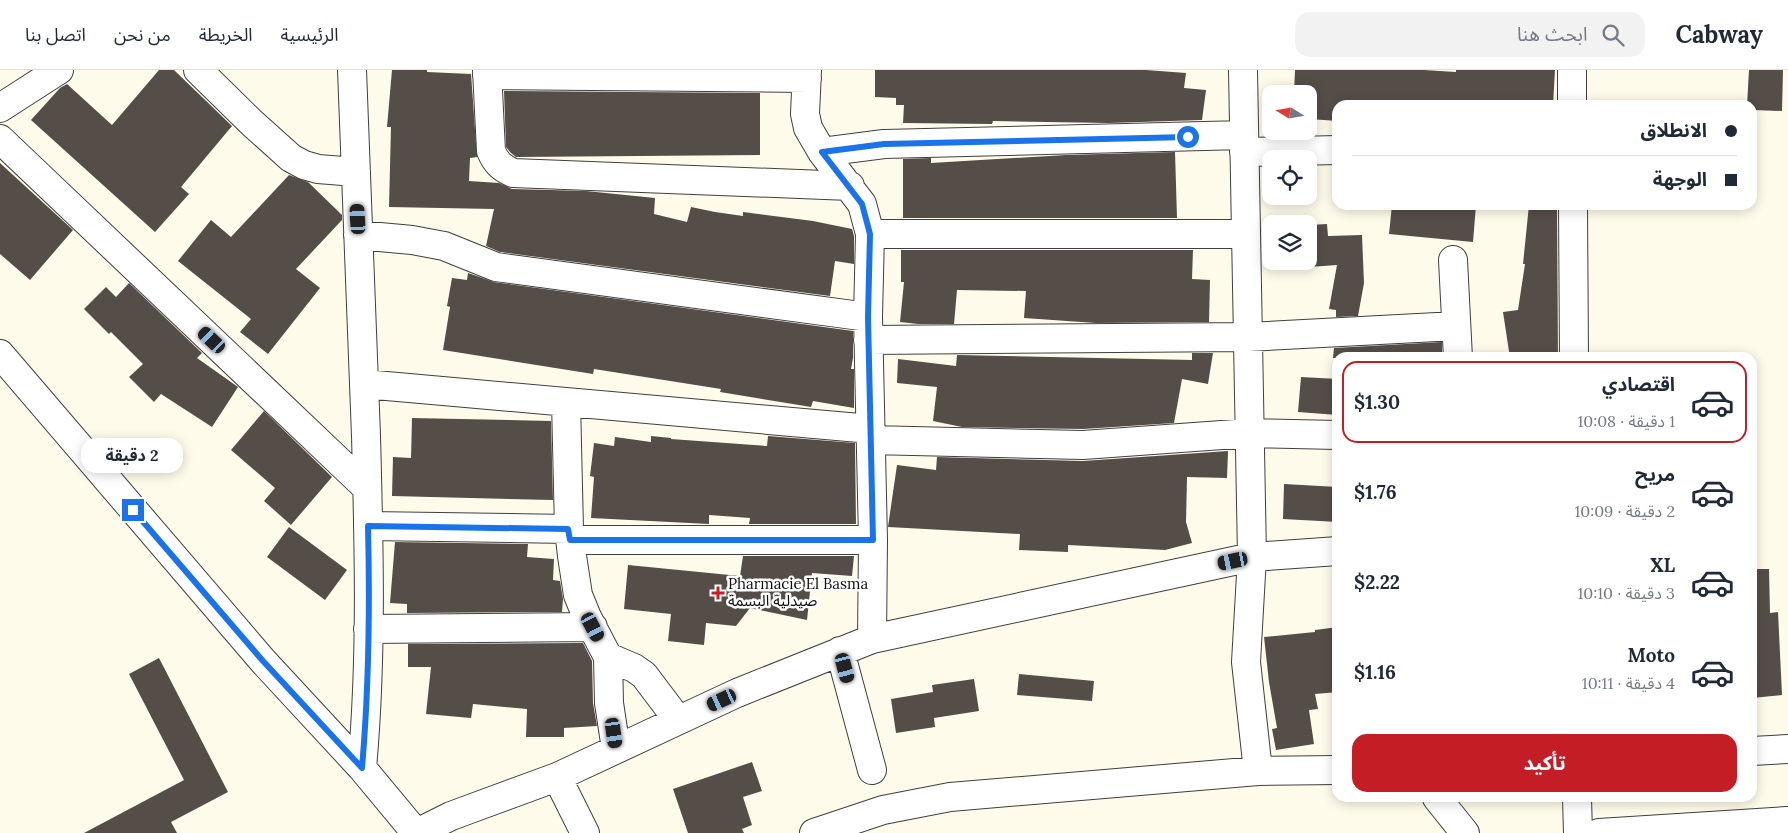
<!DOCTYPE html>
<html lang="ar">
<head>
<meta charset="utf-8">
<style>
  :root { --surface:#fff; --page:#f2f2f3; --text:#1f2937; --muted:#747a83; --line:#e0e1e3; --accent:#c41d26 }
  body { margin:0; font-family:Lora,"Noto Sans Arabic",serif; background:var(--page); color:var(--text); direction:rtl; height:100vh; display:flex; flex-direction:column; font-size:19px; white-space:nowrap }
  * { box-sizing:border-box; margin:0 }
  p { font-size:16px; color:var(--muted) }
  .icon { flex:none; width:28px; height:28px; fill:none; stroke:currentColor; stroke-width:2; stroke-linecap:round; stroke-linejoin:round }
  .map { position:relative; flex:1; overflow:hidden; direction:ltr }
  .sheet { position:absolute; left:1332px; top:282px; width:425px; height:450px; display:flex; flex-direction:column; background:var(--surface); border-radius:15px; box-shadow:0 2px 12px #0003; direction:rtl }
  .sheet>* { flex:none }
  .guide { position:absolute; left:1332px; top:30px; width:425px; height:110px; border-radius:15px; box-shadow:0 2px 12px #0003; direction:rtl; display:grid; align-content:center; height:110px; padding:0 20px; background:var(--surface) }
  .needle { width:32px; rotate:281deg }
  .buttons { position:absolute; left:1262px; top:15px; display:grid; gap:10px }
  .buttons a { display:grid; place-items:center; width:55px; height:55px; border-radius:10px; background:var(--surface); box-shadow:0 2px 12px #0003; font-size:25px }
  .end { position:absolute; width:22px; height:22px; margin:-11px; border:6px solid #1a73e8; background:#fff; box-shadow:0 0 0 2px #fff }
  .from { border-radius:50% }
  .bubble { position:absolute; height:35px; border-radius:15px; background:var(--surface); box-shadow:0 2px 12px #0003; font-size:16px; font-weight:700; line-height:35px; text-align:center; direction:rtl }
  .car { position:absolute; width:15px; height:30px; margin:-15px -8px; border-radius:6px; box-shadow:0 0 4px 1px #0007; background:linear-gradient(#222 24%,#8ab4d8 0 40%,#222 0 76%,#8ab4d8 0 86%,#222 0) }
  .guide b { display:flex; align-items:center; gap:18px; height:48px; font-size:19px }
  .guide b+b { border-top:1px solid var(--line) }
  .guide i { width:12px; height:12px; background:var(--text) }
  ul { padding:9px 0 0; list-style:none }
  li { display:flex; align-items:center; gap:15px; height:82px; margin:0 10px 8px; padding:0 10px; border:2px solid transparent; border-radius:15px }
  li div { flex:1 }
  li b { display:block; font-size:19px }
  li em { font-style:normal; font-weight:700 }
  li.active { border-color:var(--accent) }
  li>.icon { width:45px; height:45px; stroke-width:1.5 }
  .cta { display:flex; gap:10px; margin-top:auto; padding:10px 20px }
  .cta a { flex:1; height:58px; border-radius:15px; background:var(--accent); color:#fff; font-size:20px; font-weight:700; line-height:58px; text-align:center }
  header { display:flex; align-items:center; gap:30px; box-sizing:border-box; height:70px; padding:0 25px; background:var(--surface); border-bottom:1px solid var(--line) }
  header strong { font-size:24px }
  nav { display:flex; gap:28px; margin-inline-start:auto; font-size:18px }
  .search { width:350px; height:45px; background:var(--page); display:flex; align-items:center; gap:12px; box-sizing:border-box; padding:0 18px; border-radius:15px; color:var(--muted); font-size:19px }
  .map>svg:first-child { display:block }
</style>
</head>
<body>
<header>
<strong>Cabway</strong>
<div class="search"><svg class="icon" aria-label="search" viewBox="0 0 24 24"><circle cx="10" cy="10" r="6"/><path d="M15 15l6 6"/></svg>ابحث هنا</div>
<nav><a>الرئيسية</a><a>الخريطة</a><a>من نحن</a><a>اتصل بنا</a></nav>
</header>
<div class="map">
<svg width="1788" height="763" viewBox="0 0 1788 763">
  <rect width="100%" height="100%" fill="#fffbeb"/>
  <path fill="#554d48" d="M159 0H174L232 56 181 117 189 124 155 162 31 50 60 18 67 14 112 55Z
    M392 0H427V2L471 4 477 87 470 88 469 111 499 113 512 119 586 121 655 128 654 144 687 152 691 137 715 142 743 146V142L813 151 852 159 854 166V194L835 191 830 226 500 182 486 176 494 139 389 137 391 57H387Z
    M875 0H1146L1186 3 1184 18 1206 20 1202 50 1109 53 993 51 992 54 903 53 904 35H896V28L875 27Z
    M1295 0H1424L1456 2V0H1555L1553 35H1338V51L1309 49V24H1294Z
    M1749 0H1783L1782 41 1752 40V35H1747Z
    M504 21 760 23V85L516 87 511 83 506 77Z
    M1175 82 1177 148H903V89L931 88V93L1066 85Z
    M0 93 73 160 30 210 0 184Z
    M289 105 308 112 342 145V150L296 199 320 218 268 284 240 262 251 249 178 191 211 150 231 167Z
    M1392 135H1476L1473 172 1389 164Z
    M1529 135H1557L1558 288H1510L1503 242 1518 240 1525 194H1523Z
    M1327 154 1328 166 1362 165 1364 213 1358 246 1336 247V240L1329 239 1337 195 1309 197V155Z
    M901 180H1193L1192 209 1210 210 1209 252 1096 253 1024 248 1026 221 957 220 954 254H918L900 252 904 212H901Z
    M468 203 494 212 853 261V288L851 299H854V338L813 331 811 337 720 322 721 319 594 299 593 304 443 280 450 237 447 236 452 208 467 210Z
    M129 213 202 283 197 288 238 317 212 357 161 324 154 332 129 307 143 294 111 262 109 264 84 239 106 217 116 227Z
    M1442 272V288H1333L1334 278Z
    M1192 283H1213L1208 314 1182 309 1174 353 1083 359 962 357 933 351 937 317 897 313 898 289 956 296 957 285 1192 290Z
    M1301 307 1338 309V345L1298 342Z
    M264 341 332 407 291 455 264 431 275 418 231 380Z
    M412 348 551 351 553 430 392 426 393 387 411 388Z
    M651 366 671 368V369L767 376 768 366 855 373 856 454H749L750 448 709 445V454L591 448 594 407 590 406 594 373 614 376 615 367 651 372Z
    M1228 381 1227 408 1187 407 1186 452 1192 473 1165 480 1068 475V482L1019 480 1020 464 888 457 897 395 936 400 937 387 1083 391Z
    M1284 414 1338 417V452L1283 449Z
    M289 457 347 500 325 530 267 487Z
    M395 472 528 474 527 487 554 489 553 510 560 511 563 529 562 542 407 543V534L390 533Z
    M743 486H854L852 506 812 503 807 550 750 538 736 556 706 553 704 575 668 571 671 544 624 539 628 495 740 506Z
    M1752 499H1769L1770 543 1778 542 1782 625 1752 628Z
    M1338 557V622L1315 624 1318 639 1309 640 1314 674 1276 680 1272 659 1277 658 1269 612 1264 567 1315 562V560Z
    M583 573 592 591 593 633 597 656 564 658V667H526L527 639 473 634 471 648 426 644 431 597H408V574Z
    M159 588 228 722 171 752 177 763H84L184 710 129 604Z
    M1019 604 1094 611 1092 631 1017 625Z
    M974 609 979 641 934 648 935 657 896 663 891 629 933 622 932 615Z
    M752 692 762 721 743 727 752 755 742 759 744 763H688L673 719Z"/>
  <g fill="none" stroke-linecap="round" stroke-linejoin="round">
    <defs>
      <path id="minor" d="M198 0 252 53 291 88 304 95 318 99 356 102
        M352 0C357 122 362 244 366 366 369 477 372 587 362 698
        M487 0 491 81C496 93 502 98 513 103L850 116
        M807 0 805 44 808 58 822 82 862 134 870 164 868 247 873 470 872 569
        M1243 0 1252 487 1246 592 1258 701
        M1572 0V35
        M487 5 807 8
        M0 38 59 0
        M0 69 367 418
        M822 82 884 74 1244 65
        M1244 82 1338 80
        M1573 135 1574 288
        M870 164H1246
        M358 165 412 170 444 176 496 197 868 247
        M1453 190 1458 288
        M868 270 1248 267 1456 256
        M0 284 263 591 362 698 416 763
        M364 314 871 359
        M566 332 569 459 572 486 578 525 587 547 608 587 609 633 616 679
        M871 370 1083 375 1250 363 1338 365
        M368 456 569 459
        M570 470H873
        M368 559 593 557
        M840 581 872 700
        M608 587 634 598 644 605 678 650
        M1752 681 1788 679
        M557 707 737 623 872 569 1252 487 1338 481
        M1437 728 1465 763
        M1577 728 1578 763
        M417 763 451 746 557 707 585 763
        M814 763 883 740 950 727 1258 701 1338 700
        M1599 763 1788 751"/>
    </defs>
    <use href="#minor" stroke="#3f3f3f" stroke-width="30"/>
    <use href="#minor" stroke="#fff" stroke-width="28"/>
  </g>
  <g fill="none" stroke-linecap="round" stroke-linejoin="round">
    <path stroke="#1a73e8" stroke-width="6" d="M133 440 263 591 362 698C369 617 370 537 368 456L568 459 570 470H873L868 247 870 164 862 134 822 82 884 74 1188 67"/>
  </g>
  <path fill="#c41d26" stroke="#fff" stroke-width="2" d="M715.5 515.5h5v5h5v5h-5v5h-5v-5h-5v-5h5z"/>
  <g text-anchor="middle" stroke-width="5" stroke-linejoin="round" paint-order="stroke">
    <g font-size="15" fill="#0c0c0c" stroke="#fff" text-anchor="start">
      <text x="728" y="519">Pharmacie El Basma<tspan x="728" dy="17">صيدلية البسمة</tspan></text>
    </g>
  </g>
</svg>
<div class="buttons">
<a><svg class="needle" viewBox="-14 -14 28 28"><path d="M0-13l5 13h-10z" fill="#e53935"/><path d="M0 13l5-13h-10z" fill="#747a83"/></svg></a>
<a><svg class="icon" aria-label="locate" viewBox="0 0 24 24"><circle cx="12" cy="12" r="6"/><path d="M12 2v4M12 18v4M2 12h4M18 12h4"/></svg></a>
<a><svg class="icon" aria-label="layers" viewBox="0 0 24 24"><path d="M12 4l9 5-9 5-9-5zM3 14l9 5 9-5"/></svg></a>
</div>
<i class="end from" style="left:1188px;top:67px"></i>
<i class="end" style="left:133px;top:440px"></i>
<div class="bubble" style="left:81px;top:368px;width:102px">2 دقيقة</div>
<i class="car" style="left:358px;top:149px;rotate:357deg"></i>
<i class="car" style="left:212px;top:270px;rotate:313deg"></i>
<i class="car" style="left:1233px;top:491px;rotate:258deg"></i>
<i class="car" style="left:593px;top:557px;rotate:152deg"></i>
<i class="car" style="left:845px;top:598px;rotate:165deg"></i>
<i class="car" style="left:722px;top:630px;rotate:245deg"></i>
<i class="car" style="left:614px;top:663px;rotate:172deg"></i>
<div class="guide">
<b><i class="from"></i>الانطلاق</b>
<b><i></i>الوجهة</b>
</div>
<section class="sheet">
<ul>
<li class="active"><svg class="icon" aria-label="car" viewBox="0 0 24 24"><path d="M5 17H2v-5l4-1 3-4h7l3 4 3 1v5h-3M9 17h6M6 11h13"/><circle cx="7" cy="17" r="2"/><circle cx="17" cy="17" r="2"/></svg><div><b>اقتصادي</b><p>1 دقيقة · 10:08</p></div><em>$1.30</em></li>
<li><svg class="icon" aria-label="car" viewBox="0 0 24 24"><path d="M5 17H2v-5l4-1 3-4h7l3 4 3 1v5h-3M9 17h6M6 11h13"/><circle cx="7" cy="17" r="2"/><circle cx="17" cy="17" r="2"/></svg><div><b>مريح</b><p>2 دقيقة · 10:09</p></div><em>$1.76</em></li>
<li><svg class="icon" aria-label="car" viewBox="0 0 24 24"><path d="M5 17H2v-5l4-1 3-4h7l3 4 3 1v5h-3M9 17h6M6 11h13"/><circle cx="7" cy="17" r="2"/><circle cx="17" cy="17" r="2"/></svg><div><b>XL</b><p>3 دقيقة · 10:10</p></div><em>$2.22</em></li>
<li><svg class="icon" aria-label="car" viewBox="0 0 24 24"><path d="M5 17H2v-5l4-1 3-4h7l3 4 3 1v5h-3M9 17h6M6 11h13"/><circle cx="7" cy="17" r="2"/><circle cx="17" cy="17" r="2"/></svg><div><b>Moto</b><p>4 دقيقة · 10:11</p></div><em>$1.16</em></li>
</ul>
<div class="cta"><a>تأكيد</a></div>
</section>
</div>
</body>
</html>
